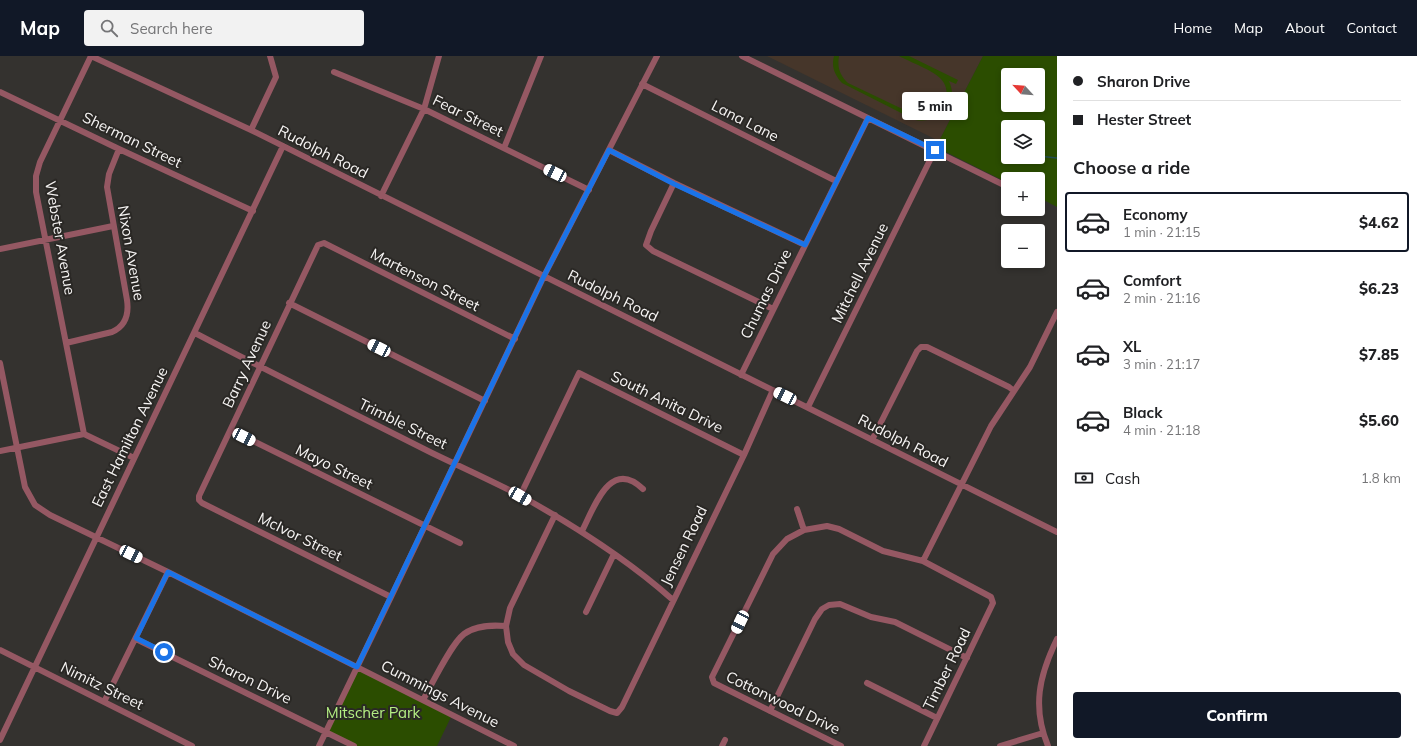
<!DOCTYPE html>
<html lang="en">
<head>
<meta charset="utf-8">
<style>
  :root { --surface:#fff; --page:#f2f2f2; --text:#202124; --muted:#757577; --line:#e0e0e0; --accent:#111827 }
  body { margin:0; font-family:Mulish,sans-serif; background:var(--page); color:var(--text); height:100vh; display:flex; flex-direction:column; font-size:15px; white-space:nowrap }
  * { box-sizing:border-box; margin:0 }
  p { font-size:13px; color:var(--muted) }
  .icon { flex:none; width:22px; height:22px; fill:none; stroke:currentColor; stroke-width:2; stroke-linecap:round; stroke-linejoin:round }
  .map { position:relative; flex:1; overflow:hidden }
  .details { display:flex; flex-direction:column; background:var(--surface); width:360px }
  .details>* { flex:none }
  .top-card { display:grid; align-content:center; height:88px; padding:0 16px; background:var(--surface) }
  .needle { width:26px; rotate:296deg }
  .tools { position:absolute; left:1001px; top:12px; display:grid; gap:8px }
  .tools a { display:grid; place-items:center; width:44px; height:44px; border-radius:4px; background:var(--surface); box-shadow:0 2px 6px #0003; font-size:20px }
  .end { position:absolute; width:18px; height:18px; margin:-9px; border:5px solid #1a73e8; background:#fff; box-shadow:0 0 0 2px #fff }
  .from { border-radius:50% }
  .bubble { position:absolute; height:28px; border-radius:4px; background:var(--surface); box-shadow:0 2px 6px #0003; font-size:13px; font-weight:800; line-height:28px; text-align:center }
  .car { position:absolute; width:12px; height:24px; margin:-12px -6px; border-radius:5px; box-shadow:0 0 3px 1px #0007; background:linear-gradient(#fff 24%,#345 0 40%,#fff 0 76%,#345 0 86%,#fff 0) }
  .top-card b { display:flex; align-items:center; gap:14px; height:38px; font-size:15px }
  .top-card b+b { border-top:1px solid var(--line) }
  .top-card i { width:10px; height:10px; background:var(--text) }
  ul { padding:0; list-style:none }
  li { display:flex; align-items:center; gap:12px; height:60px; margin:0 8px 6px; padding:0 8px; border:2px solid transparent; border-radius:4px }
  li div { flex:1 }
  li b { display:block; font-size:15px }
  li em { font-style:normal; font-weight:800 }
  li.selected { border-color:var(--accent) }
  li>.icon { width:36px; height:36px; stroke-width:1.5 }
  h2 { padding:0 16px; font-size:18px; line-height:48px }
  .pay { display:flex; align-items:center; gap:10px; height:44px; padding:0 16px; font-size:15px }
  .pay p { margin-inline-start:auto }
  .button { display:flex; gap:8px; margin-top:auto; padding:8px 16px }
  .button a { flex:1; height:46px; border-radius:4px; background:var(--accent); color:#fff; font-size:16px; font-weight:800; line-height:46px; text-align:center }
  header { display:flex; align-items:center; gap:24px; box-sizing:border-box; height:56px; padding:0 20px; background:var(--accent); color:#fff }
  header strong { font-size:19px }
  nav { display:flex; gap:22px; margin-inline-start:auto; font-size:14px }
  .search { width:280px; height:36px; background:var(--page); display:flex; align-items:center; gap:10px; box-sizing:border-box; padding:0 14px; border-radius:4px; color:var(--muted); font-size:15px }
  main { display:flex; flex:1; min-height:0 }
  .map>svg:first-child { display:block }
</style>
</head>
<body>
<header>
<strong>Map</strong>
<div class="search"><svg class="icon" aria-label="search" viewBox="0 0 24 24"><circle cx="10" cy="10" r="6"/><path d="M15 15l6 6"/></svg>Search here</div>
<nav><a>Home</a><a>Map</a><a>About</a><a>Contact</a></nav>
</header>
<main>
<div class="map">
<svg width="1057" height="690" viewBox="0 0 1057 690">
  <rect width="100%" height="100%" fill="#34322f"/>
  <path fill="#46362a" d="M767 0H983L939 85Z"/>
  <path fill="#2b4d00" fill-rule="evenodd" d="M834 0H839C837 12 840 19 848 27L915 59C921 60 925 61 931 60 947 55 952 33 940 22 932 14 910 6 899 0H909L958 24 956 28 949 25C960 50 940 68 915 64L842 27C835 19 831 11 834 0Z
    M983 0H1057V151L1038 141V123H1008V127L936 91ZM1008 19H1038V49H1008ZM1008 71H1038V101H1008Z
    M357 611 452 659 437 690H354L326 676Z"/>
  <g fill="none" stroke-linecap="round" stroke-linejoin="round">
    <path stroke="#234d52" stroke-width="1.5" d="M1038 100 1057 102"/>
    <path stroke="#955863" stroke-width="6" d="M91 0 251 74 1057 476
      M742 0 1008 131
      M334 16 424 53 589 134
      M642 28 836 125
      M0 36 119 93 253 155
      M251 74 276 21 270 0
      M504 92 541 0
      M609 94 674 127 805 189
      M674 127 651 175 646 189 653 195 773 253
      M381 140 424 53 439 0
      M0 193 113 170
      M289 247 485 345
      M195 277C273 318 353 357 432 397 461 411 492 425 521 440 575 470 627 503 673 544
      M66 287 112 276C126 270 129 258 127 244L107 131 109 118 119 93
      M0 307 25 431 35 449 50 459 168 516 514 690
      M741 319 868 62
      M808 351 935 94
      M231 374 460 487
      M84 378 36 136V120L40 106 91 0
      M872 384 917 295 921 291H927L1009 331 1014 335
      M0 395 84 378 134 402
      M520 440 579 317 744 399
      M797 453 804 474
      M555 459 510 552 506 570 508 586 513 598 524 609 569 635 610 655 617 657 622 651 744 399 773 334
      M582 475C594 452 610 401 643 433
      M923 505 991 370 1030 311 1057 256
      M391 541 202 447 199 444V440L318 189 324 187 515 283
      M586 556 614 498
      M136 583 354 690
      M0 594 192 690
      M867 627 937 662
      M423 644C432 628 451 588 464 578 476 569 492 569 506 570
      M104 646 168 516
      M770 655 815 563 822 553 829 549 840 548 871 561 895 566 967 602
      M0 684 283 90
      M319 690 391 541 544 220 657 0
      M722 690 725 684
      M841 690 714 627 712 621 773 498 787 483 804 474 827 470 839 473 883 495 923 505 991 541 993 547 924 690
      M1000 690 1043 677
      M1048 690C1032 651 1039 620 1057 583"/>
  </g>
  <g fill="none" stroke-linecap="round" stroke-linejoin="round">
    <path stroke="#1a73e8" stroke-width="5" d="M164 596 136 582 168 516 357 611 544 220 609 94 674 128 805 189 868 62 935 94"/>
  </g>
  <g text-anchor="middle" stroke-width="4" stroke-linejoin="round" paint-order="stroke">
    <g font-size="15" fill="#f6f4f3" stroke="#2a2825">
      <text transform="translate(468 60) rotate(26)" y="5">Fear Street</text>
      <text transform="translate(745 65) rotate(27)" y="5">Lana Lane</text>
      <text transform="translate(132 84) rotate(26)" y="5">Sherman Street</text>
      <text transform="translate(323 96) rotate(27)" y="5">Rudolph Road</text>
      <text transform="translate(60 182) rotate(80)" y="5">Webster Avenue</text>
      <text transform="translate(131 197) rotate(80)" y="5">Nixon Avenue</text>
      <text transform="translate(860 217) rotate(-64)" y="5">Mitchell Avenue</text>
      <text transform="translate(425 224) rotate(27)" y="5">Martenson Street</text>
      <text transform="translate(766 238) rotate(-64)" y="5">Chumas Drive</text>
      <text transform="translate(613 240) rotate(26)" y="5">Rudolph Road</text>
      <text transform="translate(247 308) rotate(-65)" y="5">Barry Avenue</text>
      <text transform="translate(667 346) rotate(26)" y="5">South Anita Drive</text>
      <text transform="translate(403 368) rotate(26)" y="5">Trimble Street</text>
      <text transform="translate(130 381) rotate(-64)" y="5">East Hamilton Avenue</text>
      <text transform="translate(903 385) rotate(27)" y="5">Rudolph Road</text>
      <text transform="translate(334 411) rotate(26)" y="5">Mayo Street</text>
      <text transform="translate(300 481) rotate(26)" y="5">McIvor Street</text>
      <text transform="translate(684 490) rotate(-64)" y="5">Jensen Road</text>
      <text transform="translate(947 613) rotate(-64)" y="5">Timber Road</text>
      <text transform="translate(250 624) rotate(26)" y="5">Sharon Drive</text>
      <text transform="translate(102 630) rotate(26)" y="5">Nimitz Street</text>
      <text transform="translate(440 638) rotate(27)" y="5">Cummings Avenue</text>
      <text transform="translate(783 647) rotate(26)" y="5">Cottonwood Drive</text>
    </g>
    <g font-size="15" fill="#b4ee83" stroke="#2a2825">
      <text x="373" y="662">Mitscher Park</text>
    </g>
  </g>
</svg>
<div class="tools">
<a><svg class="needle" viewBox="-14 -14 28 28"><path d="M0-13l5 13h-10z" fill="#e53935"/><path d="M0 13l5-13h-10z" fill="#757577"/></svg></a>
<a><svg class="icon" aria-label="layers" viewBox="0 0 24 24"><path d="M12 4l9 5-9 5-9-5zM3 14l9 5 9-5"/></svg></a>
<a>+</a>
<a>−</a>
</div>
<i class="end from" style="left:164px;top:596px"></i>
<i class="end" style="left:935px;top:94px"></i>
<div class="bubble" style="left:902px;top:36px;width:66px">5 min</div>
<i class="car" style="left:555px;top:117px;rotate:296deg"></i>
<i class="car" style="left:379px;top:292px;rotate:297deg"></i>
<i class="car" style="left:785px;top:340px;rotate:296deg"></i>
<i class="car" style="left:244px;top:381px;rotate:117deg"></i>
<i class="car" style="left:520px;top:440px;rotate:120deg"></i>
<i class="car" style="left:131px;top:498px;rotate:116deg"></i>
<i class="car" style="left:740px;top:566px;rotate:206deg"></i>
</div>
<section class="details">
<div class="top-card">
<b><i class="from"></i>Sharon Drive</b>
<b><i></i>Hester Street</b>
</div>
<h2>Choose a ride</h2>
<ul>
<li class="selected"><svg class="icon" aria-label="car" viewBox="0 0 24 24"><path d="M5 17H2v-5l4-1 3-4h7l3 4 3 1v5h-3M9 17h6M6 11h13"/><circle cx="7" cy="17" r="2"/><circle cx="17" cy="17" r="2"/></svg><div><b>Economy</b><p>1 min · 21:15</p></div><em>$4.62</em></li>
<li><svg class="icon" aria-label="car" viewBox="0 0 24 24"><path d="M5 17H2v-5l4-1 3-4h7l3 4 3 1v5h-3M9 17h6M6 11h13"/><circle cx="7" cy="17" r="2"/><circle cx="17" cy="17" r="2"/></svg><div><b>Comfort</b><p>2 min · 21:16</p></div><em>$6.23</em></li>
<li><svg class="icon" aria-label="car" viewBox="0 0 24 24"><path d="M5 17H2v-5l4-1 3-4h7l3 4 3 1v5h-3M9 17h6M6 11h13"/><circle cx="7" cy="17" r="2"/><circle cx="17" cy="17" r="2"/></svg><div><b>XL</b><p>3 min · 21:17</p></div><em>$7.85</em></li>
<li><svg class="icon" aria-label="car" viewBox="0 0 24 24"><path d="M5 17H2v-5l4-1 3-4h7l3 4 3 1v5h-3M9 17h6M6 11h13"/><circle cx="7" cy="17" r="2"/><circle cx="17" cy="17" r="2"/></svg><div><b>Black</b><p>4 min · 21:18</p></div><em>$5.60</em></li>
</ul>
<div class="pay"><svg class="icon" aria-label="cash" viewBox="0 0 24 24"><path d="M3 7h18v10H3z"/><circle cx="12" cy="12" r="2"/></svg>Cash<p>1.8 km</p></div>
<div class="button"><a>Confirm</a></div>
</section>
</main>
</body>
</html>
